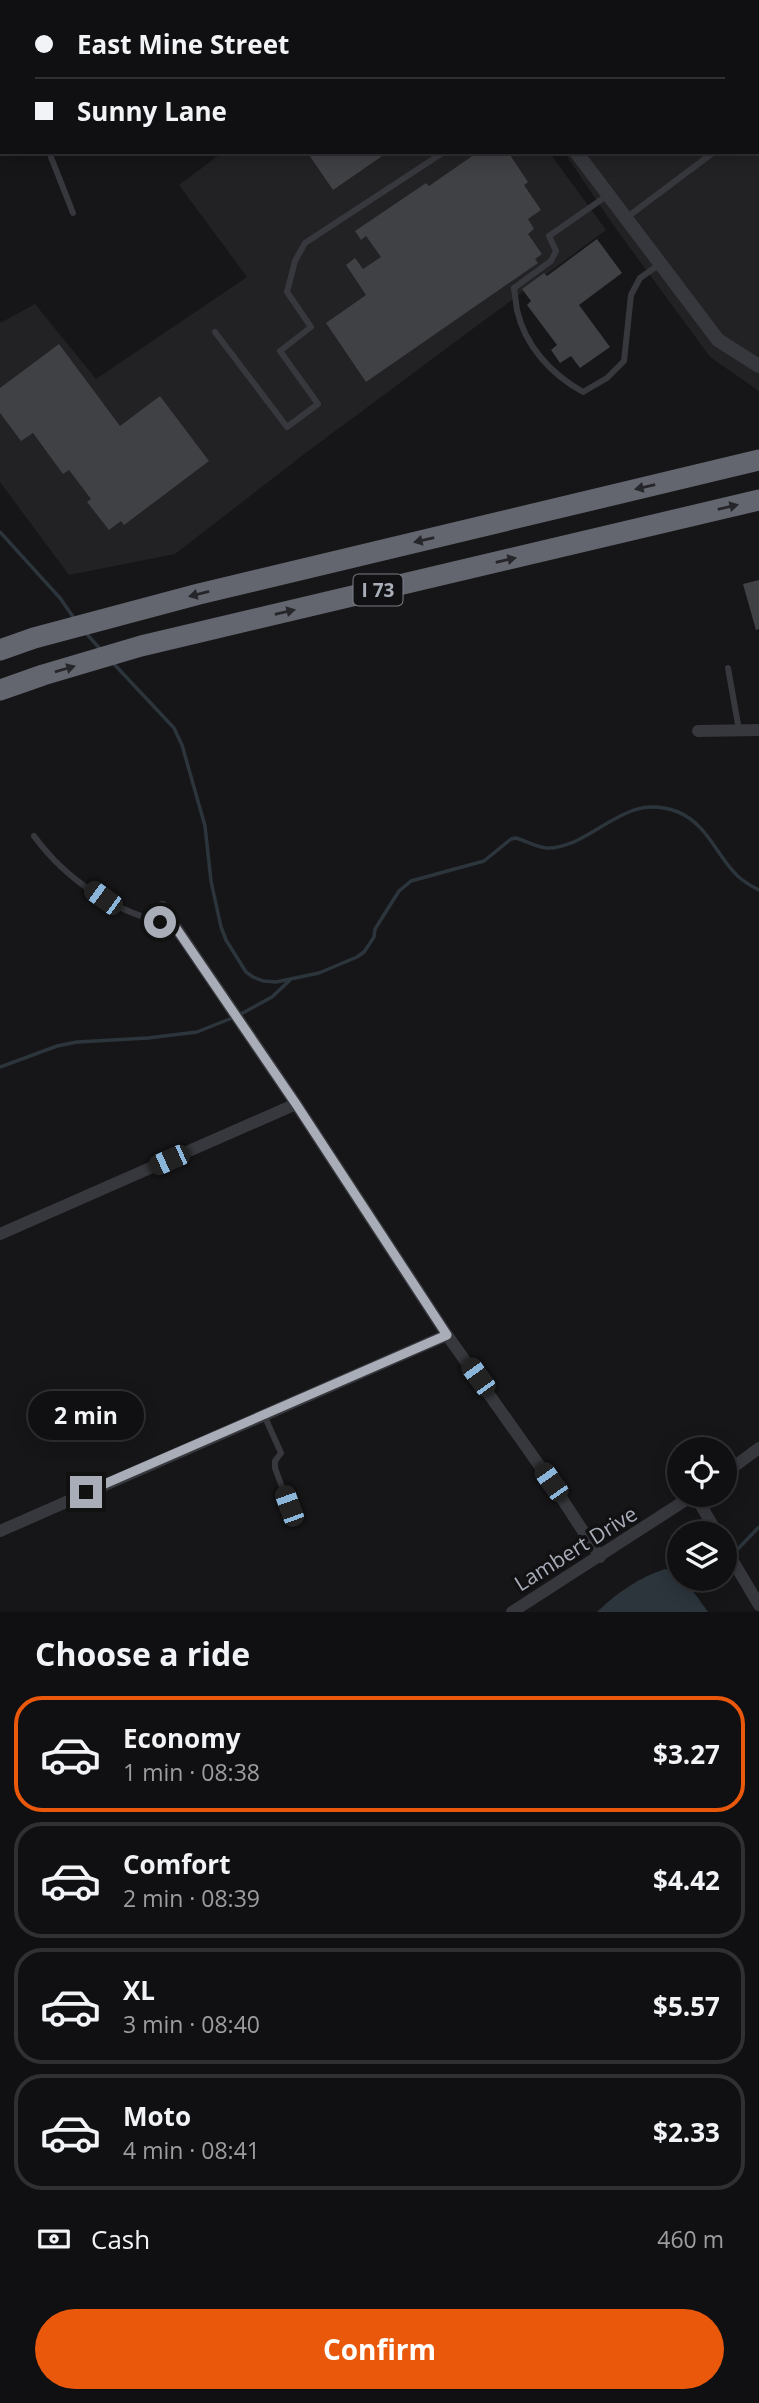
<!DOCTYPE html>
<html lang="en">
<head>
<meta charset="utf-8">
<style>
  :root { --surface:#101012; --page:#1e1e20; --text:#f1f3f6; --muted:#9c9d9f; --line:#303032; --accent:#ea580c }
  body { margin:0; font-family:"Open Sans",sans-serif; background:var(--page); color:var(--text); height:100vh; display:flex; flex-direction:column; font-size:26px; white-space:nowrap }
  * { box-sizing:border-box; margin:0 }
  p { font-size:23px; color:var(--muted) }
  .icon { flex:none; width:38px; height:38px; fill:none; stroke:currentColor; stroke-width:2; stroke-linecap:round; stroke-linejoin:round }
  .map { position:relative; height:1612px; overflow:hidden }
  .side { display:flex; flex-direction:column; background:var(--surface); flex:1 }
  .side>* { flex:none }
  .guide { position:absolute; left:0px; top:0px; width:760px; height:154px; box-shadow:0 4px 18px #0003,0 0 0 2px var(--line); display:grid; align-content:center; height:154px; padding:0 35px; background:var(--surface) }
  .fabs { position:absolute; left:667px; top:1437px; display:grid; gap:14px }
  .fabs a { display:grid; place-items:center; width:70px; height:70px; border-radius:50%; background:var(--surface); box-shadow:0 4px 18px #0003,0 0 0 2px var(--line); font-size:35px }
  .end { position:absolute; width:32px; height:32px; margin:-16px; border:9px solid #a8adb8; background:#111; box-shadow:0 0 0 4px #111 }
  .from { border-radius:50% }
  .bubble { position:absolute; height:49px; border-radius:24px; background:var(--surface); box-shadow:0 4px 18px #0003,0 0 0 2px var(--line); font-size:23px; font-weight:700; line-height:49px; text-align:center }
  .car { position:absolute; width:21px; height:42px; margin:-21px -10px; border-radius:9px; box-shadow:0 0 5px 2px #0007; background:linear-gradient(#222 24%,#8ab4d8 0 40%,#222 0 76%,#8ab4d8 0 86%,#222 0) }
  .guide b { display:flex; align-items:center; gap:24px; height:66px; font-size:26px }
  .guide b+b { border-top:2px solid var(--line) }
  .guide i { width:18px; height:18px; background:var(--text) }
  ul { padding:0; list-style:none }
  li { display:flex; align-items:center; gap:21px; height:116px; margin:0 14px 10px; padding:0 21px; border:4px solid var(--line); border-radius:28px }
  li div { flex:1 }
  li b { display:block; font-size:26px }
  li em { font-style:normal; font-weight:700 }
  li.active { border-color:var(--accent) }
  li>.icon { width:63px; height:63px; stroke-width:1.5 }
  h2 { padding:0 35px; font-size:32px; line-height:84px }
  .pay { display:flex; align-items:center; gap:18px; height:77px; padding:0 35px; font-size:26px }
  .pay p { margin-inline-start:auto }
  .button { display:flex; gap:14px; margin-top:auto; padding:14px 35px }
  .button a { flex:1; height:80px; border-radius:42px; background:var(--accent); color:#fff; font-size:28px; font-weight:700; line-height:80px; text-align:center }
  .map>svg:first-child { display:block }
</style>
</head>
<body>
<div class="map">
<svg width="759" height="1612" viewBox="0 0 759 1612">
  <rect width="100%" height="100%" fill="#161618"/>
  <path fill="#222225" d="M160 0H759V391L710 357 614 226 564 152H758V2Z
    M223 152H549L606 230 307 452 175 554 69 575 0 482V323L35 304 96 379 247 277 179 185Z"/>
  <path fill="#2c353c" d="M665 1569C684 1575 697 1597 708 1612H597C618 1592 638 1578 665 1569Z"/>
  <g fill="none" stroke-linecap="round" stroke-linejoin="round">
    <path stroke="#2c353c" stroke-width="3.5" d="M0 532 60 598 76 621
      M85 632 101 650
      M113 663 174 728 182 745 205 826 211 881 221 927 226 940 246 972 253 977 263 981 276 982 319 973 357 957 364 952 374 937 375 929 399 891 411 881 484 861 511 839 516 838C526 841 538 848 547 848 556 849 566 845 574 842 611 825 634 795 678 812 705 823 715 851 733 871 740 880 749 885 759 890
      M239 1015 272 997 290 980
      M0 1067 57 1046 77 1042 148 1038 197 1032 232 1018
      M733 1554 759 1527
      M690 1592 708 1578"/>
  </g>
  <path fill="#404145" d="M307 152H388L333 190Z
    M478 152H508L528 182 524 185 541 210 528 219 534 229 528 234 542 254 535 259 538 263 366 382 326 323 366 295 346 265 355 258 363 269 381 257 366 236 361 240 355 231 426 183 429 186Z
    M597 239 622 273 579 305 610 347 580 368 571 356 560 363 551 350 557 345 527 305 531 301 522 289 544 273 547 276Z
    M59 344 120 426 160 396 209 461 124 525 121 521 109 530 87 502 91 499 69 470 63 474 33 433 21 441 0 413V388Z
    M759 580V629L756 630 743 584Z"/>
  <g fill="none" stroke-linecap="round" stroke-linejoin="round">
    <path stroke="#37383d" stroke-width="6" d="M0 27 2 26
      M0 40 2 41
      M758 41 759 43
      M758 120H759
      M49 152 73 213
      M608 195 549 236 556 251 551 261 514 288C515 295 516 303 517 310 525 346 551 374 583 392L607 378 624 361 631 295 640 278 660 264
      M626 218 714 152
      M215 332 287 427 318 404 280 351 311 327 287 292 295 261 305 243 444 152
      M728 668 739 730
      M34 836C66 880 118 915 172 924
      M264 1415 281 1453 275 1461V1468L289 1506"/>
    <path stroke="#37383d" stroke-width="12" d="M698 731 759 730
      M162 907 296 1104 447 1335 551 1482 600 1557
      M0 1234 296 1104
      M724 1474 759 1448
      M695 1495 717 1533
      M0 1531 447 1335
      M724 1546 759 1605
      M512 1612 695 1494"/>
    <path stroke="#37383d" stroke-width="14" d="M463 0 464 2
      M576 152 718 340 759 366"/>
    <path stroke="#63666e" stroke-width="21" d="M0 650 34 638 199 594 759 460
      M0 690 43 675 141 646 759 500"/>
  </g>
  <defs><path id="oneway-solid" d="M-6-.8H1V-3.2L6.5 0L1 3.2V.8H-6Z" transform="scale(1.75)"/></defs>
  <g fill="#26262a">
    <use href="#oneway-solid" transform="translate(645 487) rotate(167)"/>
    <use href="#oneway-solid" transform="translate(728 507) rotate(-13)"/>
    <use href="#oneway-solid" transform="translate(424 540) rotate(167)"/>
    <use href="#oneway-solid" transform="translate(506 560) rotate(-13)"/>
    <use href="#oneway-solid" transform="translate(199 594) rotate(166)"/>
    <use href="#oneway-solid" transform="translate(285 612) rotate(-13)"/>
    <use href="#oneway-solid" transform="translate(65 669) rotate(-16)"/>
  </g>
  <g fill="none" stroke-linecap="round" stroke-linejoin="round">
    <path stroke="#a8adb8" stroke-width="9" d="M86 1492 447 1335 296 1104 174 925 160 922"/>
  </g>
  <g text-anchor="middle" stroke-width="7" stroke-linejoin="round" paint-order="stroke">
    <rect fill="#111113" stroke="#7b7e86" stroke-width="2" x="353.5" y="574.5" width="49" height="31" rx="5"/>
    <g font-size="19" font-weight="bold" fill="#a8adb8">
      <text x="378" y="597">I 73</text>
    </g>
    <g font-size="21" fill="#a8adb8" stroke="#111113">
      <text transform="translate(576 1549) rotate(-32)" y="7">Lambert Drive</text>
    </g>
  </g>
</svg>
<div class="fabs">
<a><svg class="icon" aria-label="locate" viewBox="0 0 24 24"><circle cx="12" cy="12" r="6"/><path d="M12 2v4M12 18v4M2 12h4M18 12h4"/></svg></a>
<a><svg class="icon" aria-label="layers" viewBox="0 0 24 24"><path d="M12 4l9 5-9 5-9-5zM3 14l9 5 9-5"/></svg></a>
</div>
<i class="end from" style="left:160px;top:922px"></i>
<i class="end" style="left:86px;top:1492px"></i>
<div class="bubble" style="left:28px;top:1391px;width:116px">2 min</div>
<i class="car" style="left:103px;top:898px;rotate:306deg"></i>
<i class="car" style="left:169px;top:1160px;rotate:246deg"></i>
<i class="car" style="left:478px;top:1377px;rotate:324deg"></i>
<i class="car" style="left:551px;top:1482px;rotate:325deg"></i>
<i class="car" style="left:289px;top:1506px;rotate:340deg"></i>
<div class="guide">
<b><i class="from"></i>East Mine Street</b>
<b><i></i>Sunny Lane</b>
</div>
</div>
<section class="side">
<h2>Choose a ride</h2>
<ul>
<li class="active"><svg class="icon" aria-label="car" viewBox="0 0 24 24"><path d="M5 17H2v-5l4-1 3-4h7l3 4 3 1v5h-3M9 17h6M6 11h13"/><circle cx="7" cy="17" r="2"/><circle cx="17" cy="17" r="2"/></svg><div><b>Economy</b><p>1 min · 08:38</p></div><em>$3.27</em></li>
<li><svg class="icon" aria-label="car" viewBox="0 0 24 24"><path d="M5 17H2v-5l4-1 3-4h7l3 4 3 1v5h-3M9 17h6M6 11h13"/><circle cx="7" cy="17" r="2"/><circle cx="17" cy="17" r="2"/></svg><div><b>Comfort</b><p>2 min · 08:39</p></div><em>$4.42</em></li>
<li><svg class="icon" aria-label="car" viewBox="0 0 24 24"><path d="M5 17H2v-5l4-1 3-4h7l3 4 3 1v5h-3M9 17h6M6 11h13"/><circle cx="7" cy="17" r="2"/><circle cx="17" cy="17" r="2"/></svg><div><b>XL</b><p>3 min · 08:40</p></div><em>$5.57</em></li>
<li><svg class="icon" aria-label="car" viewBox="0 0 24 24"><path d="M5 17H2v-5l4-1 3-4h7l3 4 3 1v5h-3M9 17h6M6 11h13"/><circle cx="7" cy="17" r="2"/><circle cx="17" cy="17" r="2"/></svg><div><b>Moto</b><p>4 min · 08:41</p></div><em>$2.33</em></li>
</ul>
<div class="pay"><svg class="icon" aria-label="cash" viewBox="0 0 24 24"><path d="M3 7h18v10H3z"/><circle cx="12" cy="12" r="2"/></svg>Cash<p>460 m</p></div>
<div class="button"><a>Confirm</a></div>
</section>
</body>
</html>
